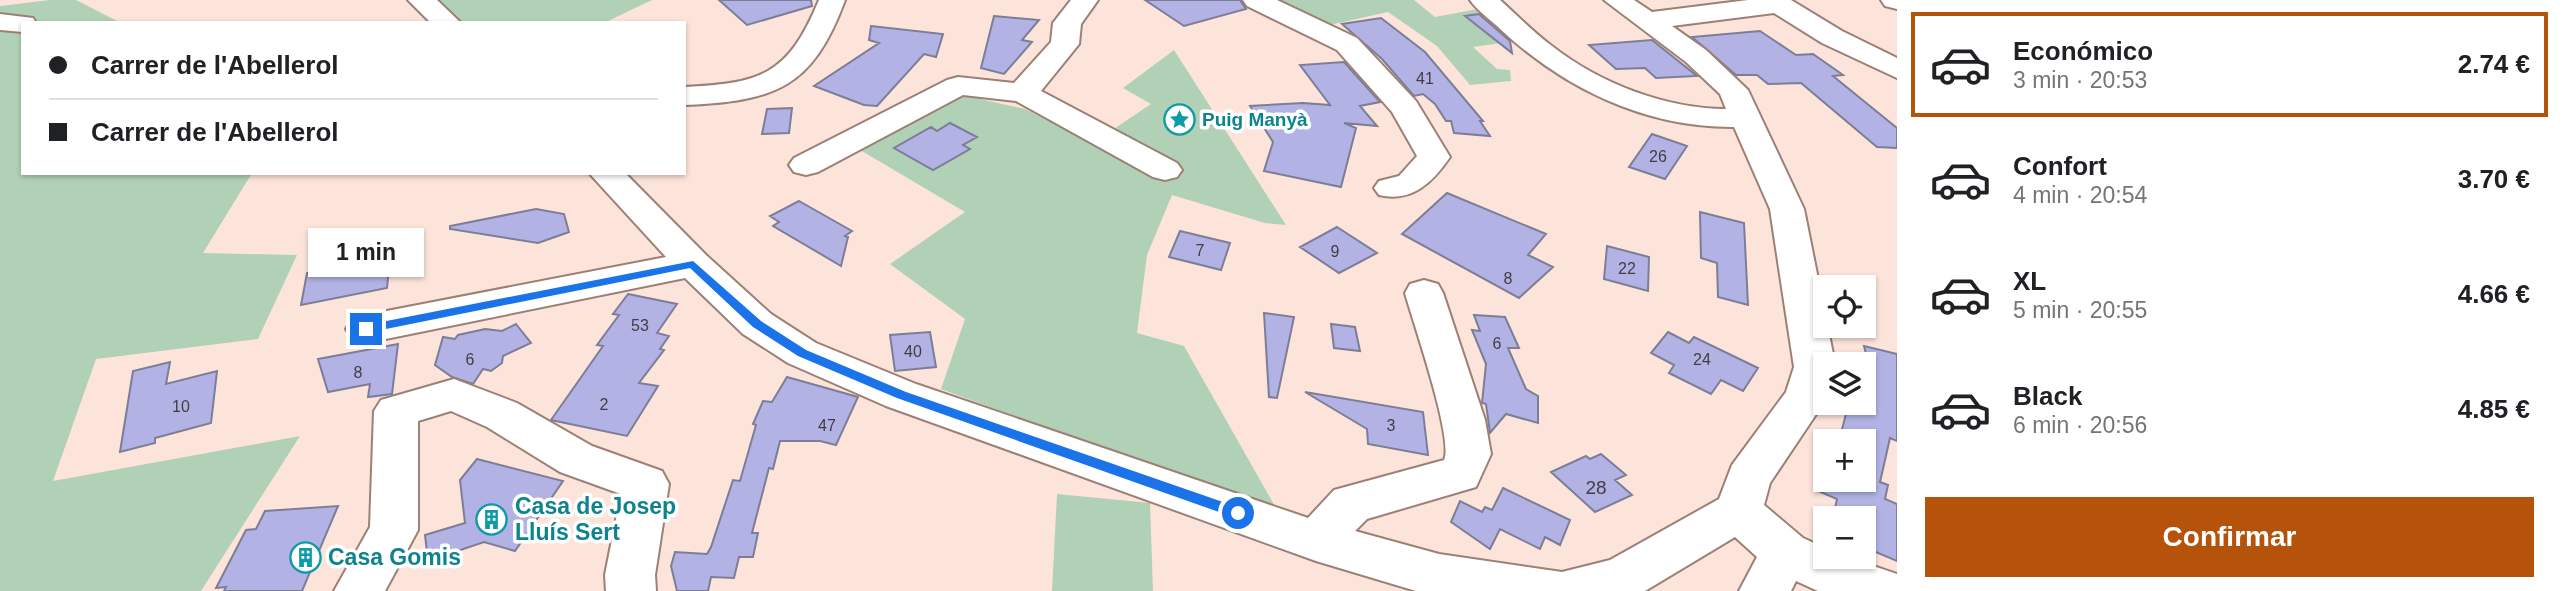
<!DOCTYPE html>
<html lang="es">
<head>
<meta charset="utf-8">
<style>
  :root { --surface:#fff; --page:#f6f6f6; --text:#202124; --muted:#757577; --line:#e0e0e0; --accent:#b45309 }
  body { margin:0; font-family:Helvetica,sans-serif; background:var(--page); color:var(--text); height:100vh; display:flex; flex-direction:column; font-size:26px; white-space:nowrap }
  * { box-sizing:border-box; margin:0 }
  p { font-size:23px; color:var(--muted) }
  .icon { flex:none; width:38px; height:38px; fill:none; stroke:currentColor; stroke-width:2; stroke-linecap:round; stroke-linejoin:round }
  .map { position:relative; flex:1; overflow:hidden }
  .side { display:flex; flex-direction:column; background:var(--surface); width:665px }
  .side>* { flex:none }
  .banner { position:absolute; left:21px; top:21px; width:665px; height:154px; border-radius:0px; box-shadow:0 2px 5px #0004; display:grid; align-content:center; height:154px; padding:0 28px; background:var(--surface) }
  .controls { position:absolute; left:1813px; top:275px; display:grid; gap:14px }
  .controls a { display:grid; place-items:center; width:63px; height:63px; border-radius:0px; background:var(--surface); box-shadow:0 2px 5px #0004; font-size:35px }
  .end { position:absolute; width:32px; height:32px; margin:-16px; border:9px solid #1a73e8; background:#fff; box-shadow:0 0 0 4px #fff }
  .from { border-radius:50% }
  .bubble { position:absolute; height:49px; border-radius:0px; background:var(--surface); box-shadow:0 2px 5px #0004; font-size:23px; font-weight:700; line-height:49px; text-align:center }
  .banner b { display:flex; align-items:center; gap:24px; height:66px; font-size:26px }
  .banner b+b { border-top:2px solid var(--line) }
  .banner i { width:18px; height:18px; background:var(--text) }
  ul { padding:12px 0 0; list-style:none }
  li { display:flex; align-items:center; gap:21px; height:105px; margin:0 14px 10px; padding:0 14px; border:4px solid transparent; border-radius:0px }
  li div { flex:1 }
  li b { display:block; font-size:26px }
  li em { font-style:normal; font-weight:700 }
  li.current { border-color:var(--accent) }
  li>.icon { width:63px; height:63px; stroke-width:1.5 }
  .primary-button { display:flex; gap:14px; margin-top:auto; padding:14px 28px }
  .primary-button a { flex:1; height:80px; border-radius:0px; background:var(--accent); color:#fff; font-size:28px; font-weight:700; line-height:80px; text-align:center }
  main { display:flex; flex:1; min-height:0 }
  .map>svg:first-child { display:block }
</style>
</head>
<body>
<main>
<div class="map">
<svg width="1897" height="591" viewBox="0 0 1897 591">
  <rect width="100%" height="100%" fill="#fde4db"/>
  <path fill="#b1d1b6" d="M50 0H76L121 23H23V173H252L203 253 297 255 258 339 96 359 53 481 300 436 201 591H0V6Z
    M435 0H652L608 21 596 23H461Z
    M1276 0H1414L1435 17 1483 8 1522 40 1473 47 1497 69 1510 70 1511 81 1470 85 1437 46 1388 12 1325 26Z
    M1174 50 1286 225 1265 223 1172 195 1147 255 1137 333 1184 346 1280 515 941 389 965 319 890 264 965 212 855 147 962 95 1025 109 1093 143 1151 104 1123 88Z
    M1057 494 1150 503 1153 591H1052Z"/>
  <path fill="#b2b3e4" stroke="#7c7d96" stroke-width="2" d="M719 0H811L812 6 747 25Z
    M1145 0H1240L1246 9 1184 26Z
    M1479 14 1510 41 1512 53 1465 16Z
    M994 16 1039 20 1022 40 1032 42 1004 74 981 68Z
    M1381 18 1425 52 1483 121H1480L1490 136 1454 133 1451 121H1446L1435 104 1423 94 1414 96 1382 59 1342 24Z
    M871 26 943 34 936 57 924 54 877 106 864 105 814 86 879 43 869 40Z
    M1760 31 1796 55 1813 54 1843 75 1833 76 1897 128V148L1877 147 1801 83 1768 84 1757 75H1736L1692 37Z
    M1652 40 1697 76 1656 78 1645 68 1616 69 1589 45Z
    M1344 62 1380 102 1360 106 1377 126 1344 123 1356 128 1341 187 1264 171 1273 142 1250 106 1303 103 1330 105 1300 65Z
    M792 108 789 133 762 134 767 109Z
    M950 123 977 137 963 145 970 149 933 170 894 148 931 127 937 131Z
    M1652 134 1687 146 1665 179 1629 167Z
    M1447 193 1546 234 1528 255 1553 267 1519 298 1402 234Z
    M799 201 852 231 845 236 848 237 841 266 773 226 779 222 770 216Z
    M536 209 564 214 569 232 538 243 450 229V226Z
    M1700 212 1744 223 1748 305 1718 297 1717 263 1701 258Z
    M1337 227 1377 253 1339 273 1300 247Z
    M1180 231 1230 243 1221 270 1169 257Z
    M1607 246 1649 257 1648 291 1604 279Z
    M390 258 387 288 301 305 307 273Z
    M628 294 677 304 657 333 669 336 660 349 664 350 639 383 658 386 627 436 551 420 603 346 597 345 619 315 613 314Z
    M1264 313 1294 317 1277 398 1269 397Z
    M1474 315 1505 317 1519 348H1508L1526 389 1538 396V423L1506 414 1490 433 1486 404 1482 403 1486 364 1472 330 1480 331Z
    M516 324 531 343 503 356 502 363 491 371 483 369 473 384 452 377 435 365 443 337 455 339 458 335 485 329 502 331Z
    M1331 324 1355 327 1360 351 1334 348Z
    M930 332 936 367 895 371 890 335Z
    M1668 332 1689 343 1694 337 1758 368 1743 391 1721 380 1711 394 1669 373 1674 365 1651 353Z
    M398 344 392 394 368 397 370 384 328 392 318 359Z
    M1864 346 1897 354V441L1890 438 1880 482 1888 485 1885 499 1897 504V561L1864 547V518H1833L1837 499 1818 491 1825 464V480H1864V441H1839L1849 402H1866L1872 376Z
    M170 362 166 384 217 371 211 423 155 438V443L120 452 133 371Z
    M787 377 858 397 836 445 820 441H780L773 469 769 468 752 533H758L753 557H739L734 578 711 577 708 591H677L671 566 675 552 707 554 711 547 733 480 740 481 756 425 753 424 763 401 772 402Z
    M1305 392 1423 412 1428 455 1368 444 1367 429Z
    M1601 454 1626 475 1615 480 1632 495 1595 512 1551 472 1586 456 1590 459Z
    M477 459 563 481 515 551 484 542 428 561 425 535 465 523 460 480Z
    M1503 488 1570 520 1560 545 1545 537 1540 549 1500 529 1490 549 1451 522 1460 501 1482 512 1485 507 1492 510Z
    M338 506 302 591H224L226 587 216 588 246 530 256 529 265 511Z"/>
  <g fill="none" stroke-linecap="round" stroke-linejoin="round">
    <defs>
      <path id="minor" d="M408 0H437L461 23H431Z
        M819 0H845C812 89 775 101 684 105V87C762 83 788 75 819 0Z
        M1071 0H1098L1081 24 1079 44 1041 91 1177 163 1182 170 1177 177 1165 180 1153 177 1016 101 963 95 818 172 806 175 794 172 789 165 794 158 947 80 958 77 1014 83 1051 42 1053 23Z
        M1243 0H1277L1357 38 1416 101 1450 157C1433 182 1412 203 1379 195L1374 188 1379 181 1399 176 1417 156 1392 112 1337 50 1247 6Z
        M1470 0H1500C1517 15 1533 32 1552 46 1599 83 1666 109 1726 109L1720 94 1686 62 1604 0H1634L1652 12 1748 0H1791L1842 31 1897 58V78L1822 43 1774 13 1672 26 1706 50 1748 90 1804 209 1835 364H1825V401L1770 483 1764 505 1803 538 1825 548V556H1844L1897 574V591H1818L1796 581 1791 591H1739L1757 557 1735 537 1645 591H1416L1316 561 886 406 788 363 743 334 685 278 366 343 352 339 346 329 352 319 366 315 666 257 589 173H625L706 255 771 314 816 343 916 384 1308 518 1334 490 1444 460C1454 439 1413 322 1405 293L1410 284 1424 280 1438 284 1443 293 1485 420 1491 454 1476 487 1367 519 1355 531 1439 554 1562 572 1610 560 1719 499 1732 465 1786 392 1794 367 1770 209 1734 127C1644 128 1561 87 1497 26 1488 18 1477 10 1470 0Z
        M1881 0H1897V9L1885 6Z
        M0 14 33 18 36 23H23V32L0 30Z
        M454 379 517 403 592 446 662 471 669 484 655 575 656 591H606L605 575 621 494 560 472 487 427 451 411 418 421V530L385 591H334L370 527 374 411 381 400Z"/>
    </defs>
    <use href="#minor" stroke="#9c8076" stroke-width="4"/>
    <use href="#minor" fill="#fff" fill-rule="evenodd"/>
  </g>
  <path fill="#1a73e8" d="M693 261 761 321 806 350 906 392 1243 509 1245 513 1243 517H1233L897 398 798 356 753 327 690 268 366 333 361 329 366 325Z"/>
  <defs>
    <symbol id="sight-ring" viewBox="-11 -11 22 22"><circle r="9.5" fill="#fff" stroke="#0f9aa8" stroke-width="1.5"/><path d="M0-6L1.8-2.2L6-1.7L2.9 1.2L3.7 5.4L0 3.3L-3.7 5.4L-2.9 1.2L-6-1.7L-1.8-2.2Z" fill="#0f9aa8"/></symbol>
    <symbol id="building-ring" viewBox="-11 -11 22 22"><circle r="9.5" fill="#fff" stroke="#0f9aa8" stroke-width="1.5"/><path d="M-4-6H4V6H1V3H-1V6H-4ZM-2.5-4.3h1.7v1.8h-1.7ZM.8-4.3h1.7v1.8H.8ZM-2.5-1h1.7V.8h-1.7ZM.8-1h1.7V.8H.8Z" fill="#0f9aa8"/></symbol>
  </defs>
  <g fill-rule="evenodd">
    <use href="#sight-ring" x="1162" y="102" width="35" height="35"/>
    <use href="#building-ring" x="474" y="502" width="35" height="35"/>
    <use href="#building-ring" x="288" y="540" width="35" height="35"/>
  </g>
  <g text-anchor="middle" stroke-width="7" stroke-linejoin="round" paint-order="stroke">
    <g font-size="16" fill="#433c45">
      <text x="1425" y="84">41</text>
      <text x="1658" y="162">26</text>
      <text x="1200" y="256">7</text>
      <text x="1335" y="257">9</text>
      <text x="1627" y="274">22</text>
      <text x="1508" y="284">8</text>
      <text x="640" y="331">53</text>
      <text x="1497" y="349">6</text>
      <text x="913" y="357">40</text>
      <text x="470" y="365">6</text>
      <text x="1702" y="365">24</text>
      <text x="358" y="378">8</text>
      <text x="604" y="410">2</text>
      <text x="181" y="412">10</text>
      <text x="827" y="431">47</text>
      <text x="1391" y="431">3</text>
    </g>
    <g font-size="19" font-weight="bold" fill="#0d838f" stroke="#fff" text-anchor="start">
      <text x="1202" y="126">Puig Manyà</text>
    </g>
    <g font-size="19" fill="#433c45">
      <text x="1596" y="494">28</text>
    </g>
    <g font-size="23" font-weight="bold" fill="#0d838f" stroke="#fff" text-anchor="start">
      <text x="515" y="514">Casa de Josep<tspan x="515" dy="26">Lluís Sert</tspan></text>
      <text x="328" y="565">Casa Gomis</text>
    </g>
  </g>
</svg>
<div class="controls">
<a><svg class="icon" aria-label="locate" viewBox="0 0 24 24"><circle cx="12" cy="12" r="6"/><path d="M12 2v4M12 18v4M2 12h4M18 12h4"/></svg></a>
<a><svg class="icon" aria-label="layers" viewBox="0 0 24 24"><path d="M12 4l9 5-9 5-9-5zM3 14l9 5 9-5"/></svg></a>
<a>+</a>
<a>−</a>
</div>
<i class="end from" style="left:1238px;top:513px"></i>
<i class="end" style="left:366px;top:329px"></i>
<div class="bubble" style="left:308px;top:228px;width:116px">1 min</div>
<div class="banner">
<b><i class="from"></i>Carrer de l'Abellerol</b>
<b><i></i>Carrer de l'Abellerol</b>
</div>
</div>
<section class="side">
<ul>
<li class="current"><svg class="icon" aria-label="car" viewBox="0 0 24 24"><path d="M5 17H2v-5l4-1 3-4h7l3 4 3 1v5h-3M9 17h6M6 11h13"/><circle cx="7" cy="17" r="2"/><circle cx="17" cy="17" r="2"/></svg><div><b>Económico</b><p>3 min · 20:53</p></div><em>2.74 €</em></li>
<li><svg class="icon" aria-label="car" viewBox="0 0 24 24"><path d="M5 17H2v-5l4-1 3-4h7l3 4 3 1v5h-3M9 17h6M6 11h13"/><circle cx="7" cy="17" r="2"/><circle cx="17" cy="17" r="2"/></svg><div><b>Confort</b><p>4 min · 20:54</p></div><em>3.70 €</em></li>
<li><svg class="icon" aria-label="car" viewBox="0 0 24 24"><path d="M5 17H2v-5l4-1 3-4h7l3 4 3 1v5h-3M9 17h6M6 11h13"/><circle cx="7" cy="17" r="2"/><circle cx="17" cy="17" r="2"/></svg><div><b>XL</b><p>5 min · 20:55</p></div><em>4.66 €</em></li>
<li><svg class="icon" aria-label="car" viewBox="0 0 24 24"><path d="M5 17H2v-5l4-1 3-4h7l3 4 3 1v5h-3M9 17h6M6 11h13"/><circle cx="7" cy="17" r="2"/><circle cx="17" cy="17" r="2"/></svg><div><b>Black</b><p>6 min · 20:56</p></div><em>4.85 €</em></li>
</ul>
<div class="primary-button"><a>Confirmar</a></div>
</section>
</main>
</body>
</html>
